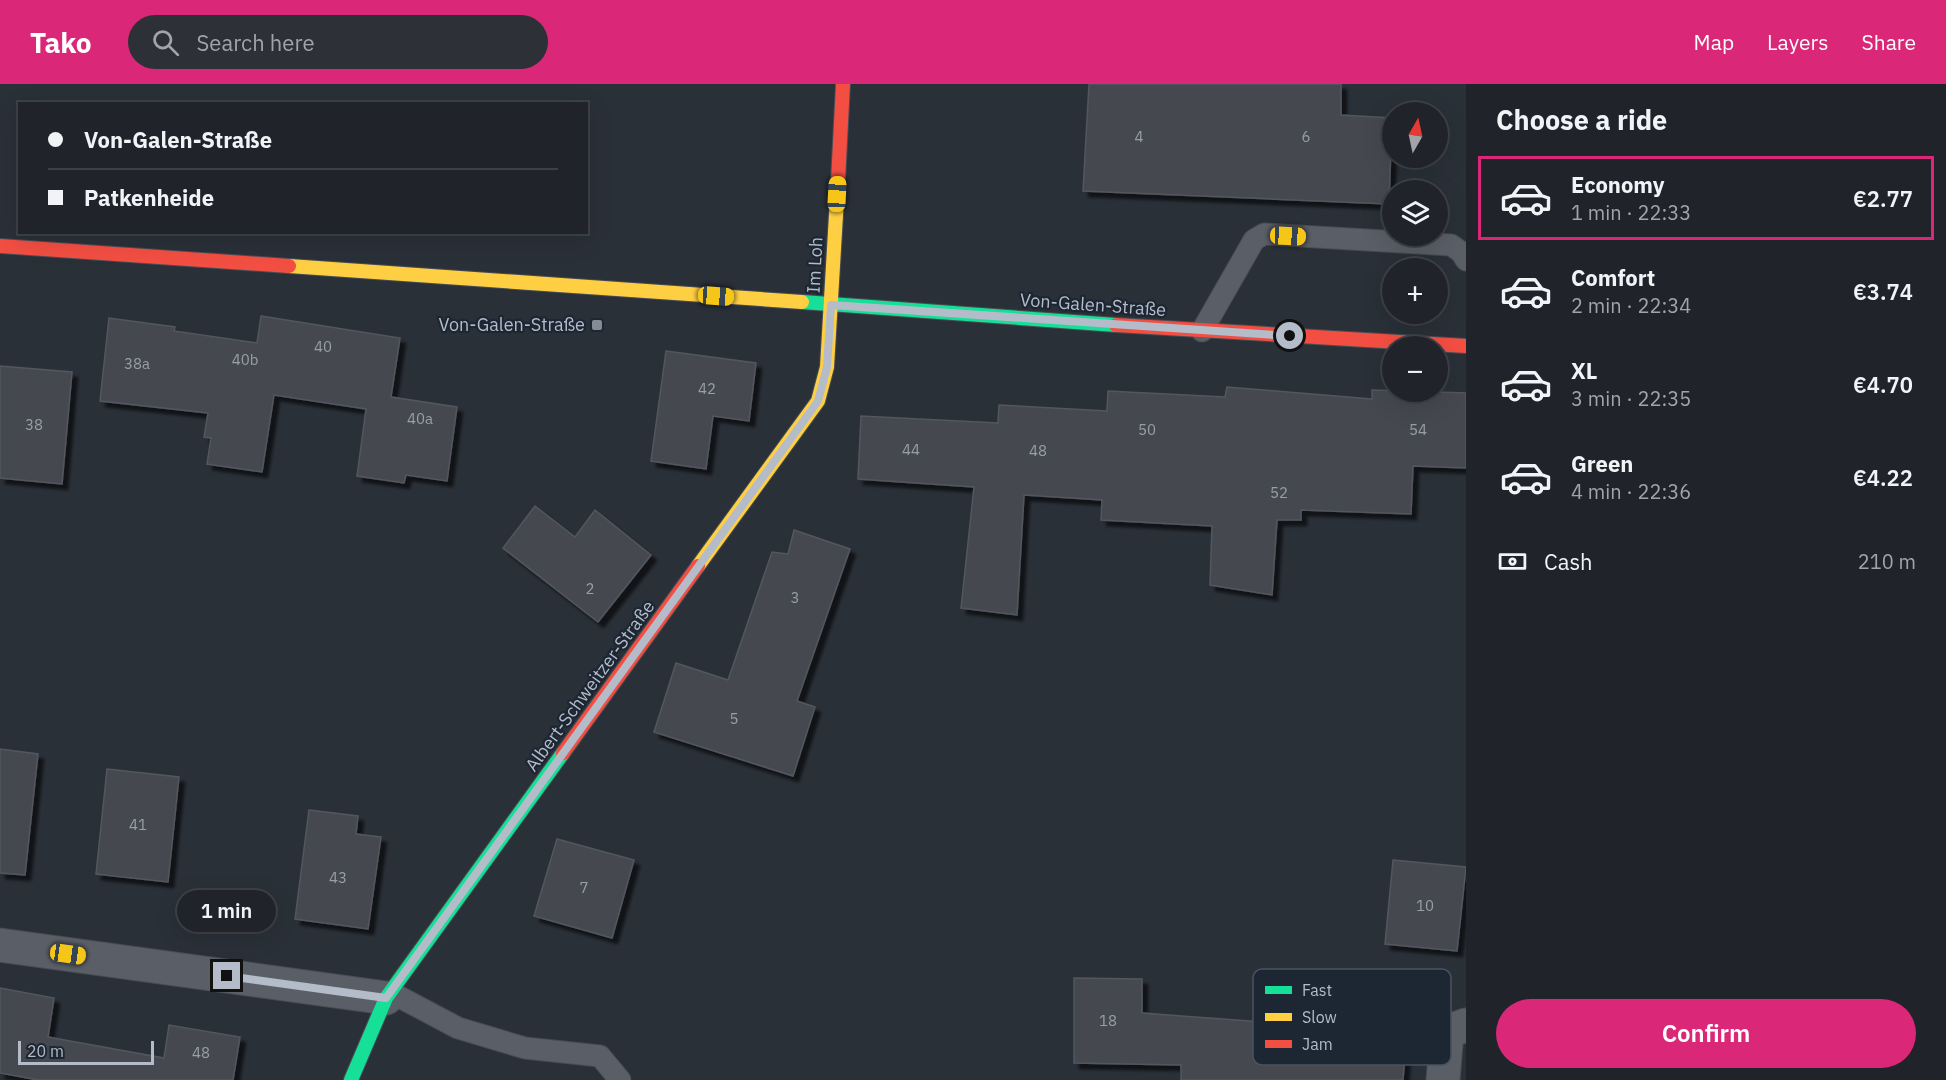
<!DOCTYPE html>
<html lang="en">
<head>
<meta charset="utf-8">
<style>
  :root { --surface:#20242a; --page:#2d3036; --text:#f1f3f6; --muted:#a2a4a8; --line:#3d4147; --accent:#db2777 }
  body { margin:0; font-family:"IBM Plex Sans",sans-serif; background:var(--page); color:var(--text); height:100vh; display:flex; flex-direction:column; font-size:22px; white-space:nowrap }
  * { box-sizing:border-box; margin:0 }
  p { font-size:20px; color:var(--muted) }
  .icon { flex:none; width:33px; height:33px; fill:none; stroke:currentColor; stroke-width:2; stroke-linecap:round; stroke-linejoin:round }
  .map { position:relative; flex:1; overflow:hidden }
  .details { display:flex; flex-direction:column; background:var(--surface); width:480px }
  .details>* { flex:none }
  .top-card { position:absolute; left:18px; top:18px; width:570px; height:132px; border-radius:0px; box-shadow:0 6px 24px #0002,0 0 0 2px var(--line); display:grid; align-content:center; height:132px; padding:0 30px; background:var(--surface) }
  .needle { width:39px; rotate:9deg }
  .buttons { position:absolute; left:1382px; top:18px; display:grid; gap:12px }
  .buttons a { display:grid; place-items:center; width:66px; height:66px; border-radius:50%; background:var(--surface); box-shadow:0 6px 24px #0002,0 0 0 2px var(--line); font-size:30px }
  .scale { position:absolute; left:18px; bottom:15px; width:136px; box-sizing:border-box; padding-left:6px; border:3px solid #b4bcc9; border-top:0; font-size:16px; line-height:21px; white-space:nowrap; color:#b4bcc9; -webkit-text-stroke:4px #1d2633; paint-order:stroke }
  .end { position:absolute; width:27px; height:27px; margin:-14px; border:8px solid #b4bcc9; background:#111; box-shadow:0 0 0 3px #111 }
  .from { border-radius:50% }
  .bubble { position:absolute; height:42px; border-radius:21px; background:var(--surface); box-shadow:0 6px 24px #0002,0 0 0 2px var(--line); font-size:20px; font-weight:600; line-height:42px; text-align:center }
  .car { position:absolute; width:18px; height:36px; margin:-18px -9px; border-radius:8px; box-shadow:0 0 4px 2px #0007; background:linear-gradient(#f5c518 24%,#345 0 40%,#f5c518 0 76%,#345 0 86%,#f5c518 0) }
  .top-card b { display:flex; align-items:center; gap:21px; height:57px; font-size:22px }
  .top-card b+b { border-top:2px solid var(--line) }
  .top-card i { width:15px; height:15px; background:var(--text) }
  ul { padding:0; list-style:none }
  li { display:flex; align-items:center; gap:18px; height:84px; margin:0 12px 9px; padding:0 18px; border:3px solid transparent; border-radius:0px }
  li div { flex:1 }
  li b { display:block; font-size:22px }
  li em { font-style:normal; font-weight:600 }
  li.active { border-color:var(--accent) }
  li>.icon { width:54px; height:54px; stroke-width:1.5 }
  h2 { padding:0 30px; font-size:27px; line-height:72px }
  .pay { display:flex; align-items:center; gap:15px; height:66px; padding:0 30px; font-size:22px }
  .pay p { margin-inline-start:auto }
  .primary-button { display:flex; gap:12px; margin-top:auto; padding:12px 30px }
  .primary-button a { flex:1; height:69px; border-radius:36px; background:var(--accent); color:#fff; font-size:24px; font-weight:600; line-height:69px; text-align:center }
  header { display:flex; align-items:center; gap:36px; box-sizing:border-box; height:84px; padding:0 30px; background:var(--accent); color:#fff }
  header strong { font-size:28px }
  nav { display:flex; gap:33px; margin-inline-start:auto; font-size:21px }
  .search { width:420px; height:54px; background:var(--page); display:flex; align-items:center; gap:15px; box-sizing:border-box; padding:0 21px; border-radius:33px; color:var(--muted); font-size:22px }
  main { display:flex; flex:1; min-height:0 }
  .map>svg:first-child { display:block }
</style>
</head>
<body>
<header>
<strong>Tako</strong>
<div class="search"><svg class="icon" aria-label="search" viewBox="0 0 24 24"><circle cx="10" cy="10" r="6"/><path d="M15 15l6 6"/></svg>Search here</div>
<nav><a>Map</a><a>Layers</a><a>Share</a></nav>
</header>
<main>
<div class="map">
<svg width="1466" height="996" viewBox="0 0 1466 996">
  <defs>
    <filter id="shadow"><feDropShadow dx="5.5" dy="5.5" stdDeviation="1.5" flood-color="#0009"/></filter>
  </defs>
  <rect width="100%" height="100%" fill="#2a3038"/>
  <path fill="#444950" stroke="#52575f" stroke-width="1.5" filter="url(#shadow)" d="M1089 0H1341V31L1392 34 1389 120 1083 107Z
    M261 232 400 254 391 313 457 323 447 397 406 391 404 399 357 392 366 325 274 311 262 388 207 380 211 354 204 353 208 329 100 317 109 234 175 243 174 247 257 259Z
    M666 267 756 279 749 337 713 332 706 385 651 377Z
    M0 282 72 288 62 400 0 394Z
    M1227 303 1372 315V306L1466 309V384L1413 382 1411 430 1301 426V436H1277L1272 511 1210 501 1212 442 1101 436 1102 416 1024 411 1017 531 961 524 974 403 858 395 861 332 998 339 999 321 1107 327 1108 307 1225 313Z
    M535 422 575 453 595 426 651 471 598 538 503 464Z
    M794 446 850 465 797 617 815 623 793 692 654 648 676 579 728 596 772 468 788 470Z
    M0 665 38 670 25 791 0 789Z
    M107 685 179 693 168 798 96 790Z
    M309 726 358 732 356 750 381 753 368 845 295 835Z
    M557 755 634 776 612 854 534 832Z
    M1393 776 1466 783 1457 867 1385 860Z
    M1074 894 1142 895V929L1275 939V944L1407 943 1403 996H1181V981L1074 979Z
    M0 904 54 914 48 953 164 974 169 941 240 953 233 996H38L0 989Z"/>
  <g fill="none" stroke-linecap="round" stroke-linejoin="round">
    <defs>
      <path id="lane" d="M1202 247 1254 156 1264 150 1451 161 1461 168 1466 176
        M390 908 458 944 525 964 600 972 620 996"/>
      <path id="street" d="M0 861 386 914
        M1443 996 1447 948 1466 941"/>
      <path id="fast" d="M802 218 1116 241
        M351 996 386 914 563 669"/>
      <path id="slow" d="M289 182 802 218
        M698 482 818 317 827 283 838 97"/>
      <path id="jam" d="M838 97 843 0
        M0 162 289 182
        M1116 241 1466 262
        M563 669 698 482"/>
    </defs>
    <use href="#lane" stroke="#484c53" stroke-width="23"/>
    <use href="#street" stroke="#484c53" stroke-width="35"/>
    <use href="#fast" stroke="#484c53" stroke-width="16"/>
    <use href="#slow" stroke="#484c53" stroke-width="16"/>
    <use href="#jam" stroke="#484c53" stroke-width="16"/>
    <use href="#lane" stroke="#5a5e66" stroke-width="21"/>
    <use href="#street" stroke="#5a5e66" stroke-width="33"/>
    <use href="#fast" stroke="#16e098" stroke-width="14"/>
    <use href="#slow" stroke="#ffcf43" stroke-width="14"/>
    <use href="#jam" stroke="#f24e42" stroke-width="14"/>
  </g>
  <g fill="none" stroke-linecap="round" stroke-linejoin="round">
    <path stroke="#b4bcc9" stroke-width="8" d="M227 892 386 914 818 317 827 283 831 221 1290 252"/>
  </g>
  <rect fill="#848b96" stroke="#1d2633" stroke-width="2" x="591" y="235" width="12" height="12" rx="3"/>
  <g text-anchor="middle" stroke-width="4.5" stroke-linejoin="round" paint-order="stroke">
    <g font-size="15" fill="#989fab">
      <text x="1139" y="58">4</text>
      <text x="1306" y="58">6</text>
      <text x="323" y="268">40</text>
      <text x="245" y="281">40b</text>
      <text x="137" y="285">38a</text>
      <text x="707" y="310">42</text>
      <text x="420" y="340">40a</text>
      <text x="34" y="346">38</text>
      <text x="1147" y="351">50</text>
      <text x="1418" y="351">54</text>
      <text x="911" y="371">44</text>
      <text x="1038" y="372">48</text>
      <text x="1279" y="414">52</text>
      <text x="590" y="510">2</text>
      <text x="795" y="519">3</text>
      <text x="734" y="640">5</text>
      <text x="138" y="746">41</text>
      <text x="338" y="799">43</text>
      <text x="584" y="809">7</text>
      <text x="1425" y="827">10</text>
      <text x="1108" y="942">18</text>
      <text x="201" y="974">48</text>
    </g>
    <g font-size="18" fill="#b4bcc9" stroke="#1d2633">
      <text transform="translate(815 181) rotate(-87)" y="6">Im Loh</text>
      <text transform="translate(1093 221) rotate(4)" y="6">Von-Galen-Straße</text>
      <text transform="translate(590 602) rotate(-54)" y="6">Albert-Schweitzer-Straße</text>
    </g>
    <g font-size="18" fill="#b4bcc9" stroke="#1d2633" text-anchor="end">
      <text x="585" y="247">Von-Galen-Straße</text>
    </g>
  </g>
  <rect x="1253" y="885" width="198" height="96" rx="9" fill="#1d2633" stroke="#4a5360" stroke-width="1.5"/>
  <rect x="1265" y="902" width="27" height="8" fill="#16e098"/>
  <rect x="1265" y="929" width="27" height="8" fill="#ffcf43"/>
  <rect x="1265" y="956" width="27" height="8" fill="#f24e42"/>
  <g font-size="16" fill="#b4bcc9">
    <text x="1302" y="912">Fast</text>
    <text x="1302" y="939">Slow</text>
    <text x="1302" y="966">Jam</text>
  </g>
</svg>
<div class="buttons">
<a><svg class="needle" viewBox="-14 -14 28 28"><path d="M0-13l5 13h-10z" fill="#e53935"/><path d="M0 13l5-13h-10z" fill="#a2a4a8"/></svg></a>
<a><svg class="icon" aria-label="layers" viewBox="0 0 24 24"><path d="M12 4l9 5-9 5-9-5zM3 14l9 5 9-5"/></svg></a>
<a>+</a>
<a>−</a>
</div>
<div class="scale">20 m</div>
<i class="end from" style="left:1290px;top:252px"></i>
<i class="end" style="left:227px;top:892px"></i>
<div class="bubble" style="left:177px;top:806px;width:99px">1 min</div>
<i class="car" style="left:837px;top:110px;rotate:3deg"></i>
<i class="car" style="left:1288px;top:152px;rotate:93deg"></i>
<i class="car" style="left:716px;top:212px;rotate:94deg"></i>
<i class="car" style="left:68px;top:870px;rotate:98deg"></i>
<div class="top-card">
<b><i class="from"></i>Von-Galen-Straße</b>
<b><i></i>Patkenheide</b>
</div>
</div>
<section class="details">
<h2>Choose a ride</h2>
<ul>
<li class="active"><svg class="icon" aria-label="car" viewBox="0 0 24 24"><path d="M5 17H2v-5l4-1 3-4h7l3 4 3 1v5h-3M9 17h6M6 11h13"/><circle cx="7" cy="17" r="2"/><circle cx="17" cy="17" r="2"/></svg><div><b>Economy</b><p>1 min · 22:33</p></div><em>€2.77</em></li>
<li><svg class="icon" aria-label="car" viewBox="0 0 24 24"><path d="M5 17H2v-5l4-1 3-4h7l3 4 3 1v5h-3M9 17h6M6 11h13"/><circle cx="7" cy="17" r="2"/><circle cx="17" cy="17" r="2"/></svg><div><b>Comfort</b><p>2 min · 22:34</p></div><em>€3.74</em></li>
<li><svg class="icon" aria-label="car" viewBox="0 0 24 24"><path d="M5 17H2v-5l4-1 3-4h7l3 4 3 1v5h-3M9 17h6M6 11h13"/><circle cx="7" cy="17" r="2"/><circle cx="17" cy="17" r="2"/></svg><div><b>XL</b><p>3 min · 22:35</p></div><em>€4.70</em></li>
<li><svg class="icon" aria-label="car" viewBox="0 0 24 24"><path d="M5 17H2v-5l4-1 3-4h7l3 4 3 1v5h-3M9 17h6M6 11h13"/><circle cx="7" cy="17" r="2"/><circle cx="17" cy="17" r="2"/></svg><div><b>Green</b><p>4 min · 22:36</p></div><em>€4.22</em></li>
</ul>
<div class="pay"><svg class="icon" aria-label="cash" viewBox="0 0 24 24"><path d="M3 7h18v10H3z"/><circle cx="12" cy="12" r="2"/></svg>Cash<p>210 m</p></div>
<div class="primary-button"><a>Confirm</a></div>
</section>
</main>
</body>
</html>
